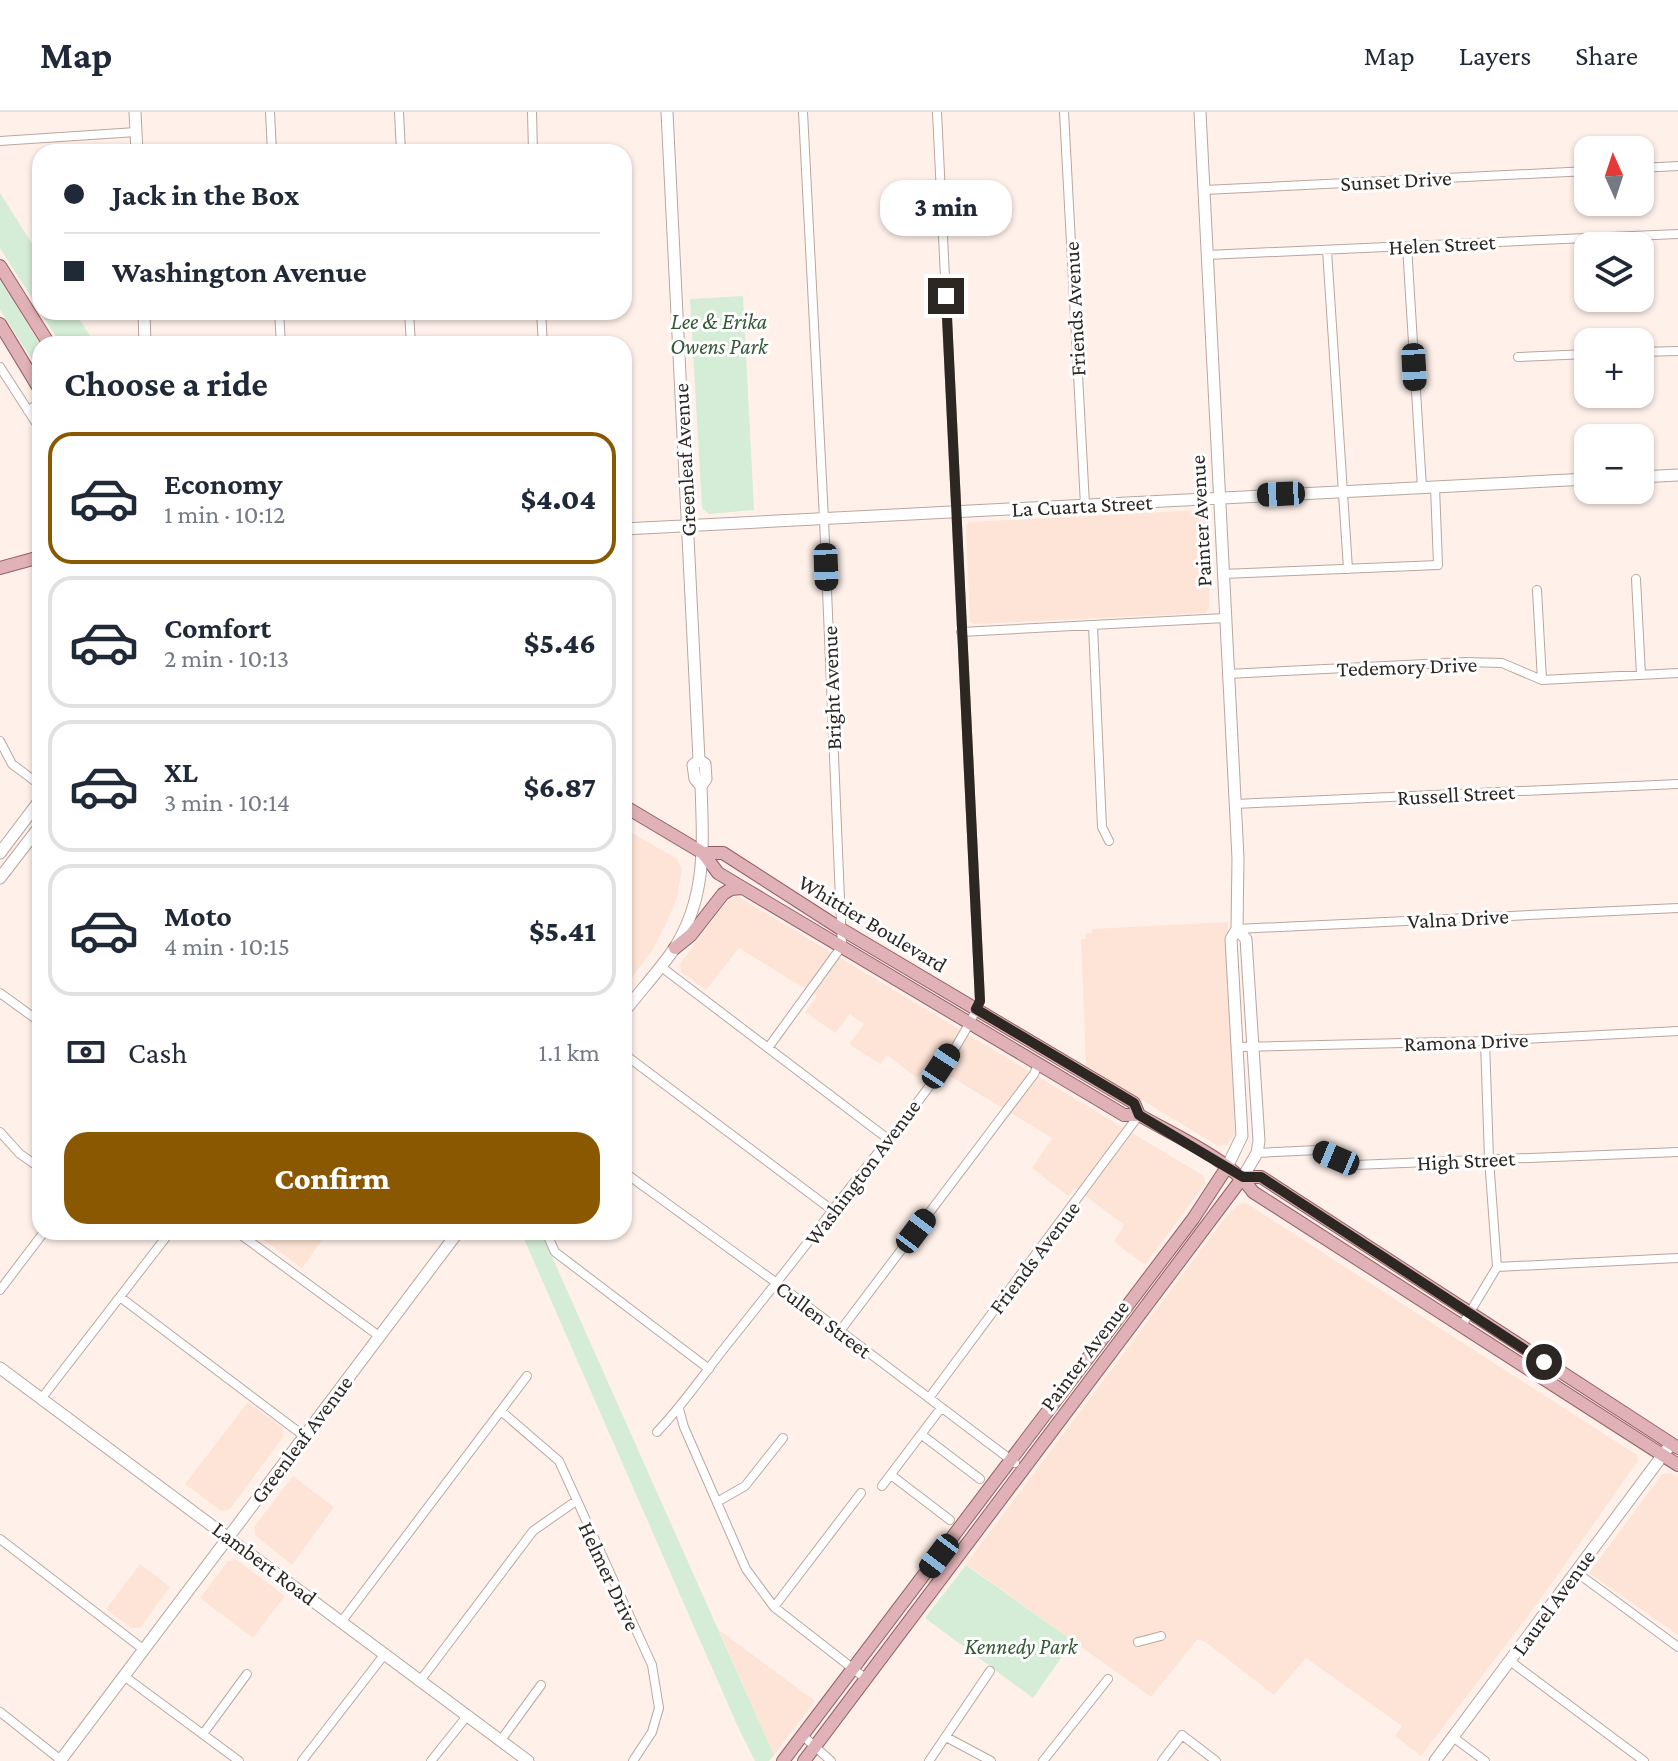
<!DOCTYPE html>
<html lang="en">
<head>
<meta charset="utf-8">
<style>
  :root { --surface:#fff; --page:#f6f6f7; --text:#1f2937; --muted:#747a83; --line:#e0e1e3; --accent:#895800 }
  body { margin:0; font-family:"Crimson Pro",serif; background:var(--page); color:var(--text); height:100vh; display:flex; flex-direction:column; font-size:30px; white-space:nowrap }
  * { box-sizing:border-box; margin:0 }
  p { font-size:26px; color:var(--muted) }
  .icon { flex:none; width:44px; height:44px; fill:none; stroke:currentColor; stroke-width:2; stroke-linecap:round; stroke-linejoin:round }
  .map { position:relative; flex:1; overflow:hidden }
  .details { position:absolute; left:32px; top:224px; width:600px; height:904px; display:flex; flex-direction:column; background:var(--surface); border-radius:24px; box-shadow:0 2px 6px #0004 }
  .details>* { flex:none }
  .top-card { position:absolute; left:32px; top:32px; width:600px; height:176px; border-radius:24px; box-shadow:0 2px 6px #0004; display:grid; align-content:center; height:176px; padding:0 32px; background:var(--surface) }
  .needle { width:52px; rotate:357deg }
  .controls { position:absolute; left:1574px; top:24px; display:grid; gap:16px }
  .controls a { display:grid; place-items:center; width:80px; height:80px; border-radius:16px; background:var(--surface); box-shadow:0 2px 6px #0004; font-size:40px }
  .end { position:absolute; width:36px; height:36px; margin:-18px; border:10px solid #2d2723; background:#fff; box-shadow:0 0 0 4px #fff }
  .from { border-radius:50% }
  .bubble { position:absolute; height:56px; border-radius:24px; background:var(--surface); box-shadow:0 2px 6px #0004; font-size:26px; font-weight:800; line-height:56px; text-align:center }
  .car { position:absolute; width:24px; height:48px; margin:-24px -12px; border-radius:10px; box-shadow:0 0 6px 2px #0007; background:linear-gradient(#222 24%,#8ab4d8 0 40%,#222 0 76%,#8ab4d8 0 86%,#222 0) }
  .top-card b { display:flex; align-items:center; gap:28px; height:76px; font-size:30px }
  .top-card b+b { border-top:2px solid var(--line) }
  .top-card i { width:20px; height:20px; background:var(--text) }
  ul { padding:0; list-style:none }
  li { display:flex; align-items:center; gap:24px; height:132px; margin:0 16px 12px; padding:0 16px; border:4px solid var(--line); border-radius:24px }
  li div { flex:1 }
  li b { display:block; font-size:30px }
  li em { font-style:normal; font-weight:800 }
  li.selected { border-color:var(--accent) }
  li>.icon { width:72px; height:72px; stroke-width:1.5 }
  h2 { padding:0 32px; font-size:36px; line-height:96px }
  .pay { display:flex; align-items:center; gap:20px; height:88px; padding:0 32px; font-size:30px }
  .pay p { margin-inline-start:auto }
  .primary-button { display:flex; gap:16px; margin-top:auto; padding:16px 32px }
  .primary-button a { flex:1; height:92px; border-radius:24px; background:var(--accent); color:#fff; font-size:32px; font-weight:800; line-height:92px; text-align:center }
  header { display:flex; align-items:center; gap:48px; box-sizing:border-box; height:112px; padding:0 40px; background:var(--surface); border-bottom:2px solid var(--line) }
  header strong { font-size:38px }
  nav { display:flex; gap:44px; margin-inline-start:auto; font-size:28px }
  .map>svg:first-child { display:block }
</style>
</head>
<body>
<header>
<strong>Map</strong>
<nav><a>Map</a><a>Layers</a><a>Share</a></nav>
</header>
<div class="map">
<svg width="1678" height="1649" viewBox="0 0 1678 1649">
  <rect width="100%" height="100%" fill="#fff1ea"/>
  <path fill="#fde4d7" d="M1200 398 1205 400 1209 473V496L1205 501 974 512 970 510 966 414 969 410Z
    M624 716 677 747 682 757 677 786 665 814 652 839 624 876Z
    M737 784 1204 1064 1205 1072 1145 1153 1114 1130 1124 1113 1075 1076 1068 1084 1032 1056 1052 1026 930 952 917 966 887 943 880 952 849 932 864 912 850 902 835 921 805 900 817 884 739 836 706 878 681 860 680 852 721 797 732 785Z
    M1228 810 1235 1022 1227 1033 1218 1034 1086 954 1081 827H1086V821H1092V817Z
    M1246 1091 1637 1343 1638 1349 1534 1496 1421 1644 1395 1624 1402 1614 1306 1546 1274 1583 1204 1529 1197 1528 1151 1585 966 1452 1225 1106 1237 1093Z
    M253 1120H328L302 1156Z
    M248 1290 282 1315 283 1325 230 1397 221 1399 185 1372Z
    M1671 1361 1678 1365V1523L1589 1461 1662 1362Z
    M293 1364 334 1395 292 1453 255 1423 254 1415Z
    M237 1448 285 1484 253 1526 200 1486 228 1449Z
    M140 1452 170 1475 140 1516H132L106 1497Z
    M719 1518 815 1589 774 1643Z"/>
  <path fill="#d5ecd6" d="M0 81 40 144V199L0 136Z
    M0 167 40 232V260L0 198Z
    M743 184 754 398 709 402 702 396 690 187Z
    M40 200H75L95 232H61Z
    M521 1120H541L774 1643 769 1649H755L738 1615Z
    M966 1453 1073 1529 1033 1586 925 1506Z"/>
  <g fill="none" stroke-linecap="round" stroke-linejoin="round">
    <defs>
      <path id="street" d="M270 0 272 40
        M399 0 401 40
        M532 0 533 40
        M1064 0 1085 393
        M0 29 136 20
        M1640 56 1678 54
        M1204 78 1588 59
        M1407 134 1422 376
        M1327 138 1348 457
        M1207 143 1678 122
        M279 200 281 232
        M409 200 411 232
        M541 200 543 232
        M1640 240 1678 239
        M1518 245 1588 242
        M0 255 40 317
        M28 299 40 290
        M1222 462 1438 453 1435 375
        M1636 467 1641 563
        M1537 478 1542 568
        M1093 514 1102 715 1109 729
        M961 520 1225 506
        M1227 562 1465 550 1502 551 1542 568 1678 561
        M0 629 12 652 40 673
        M1235 692 1678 672
        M1237 817 1678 796
        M660 854 888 1027
        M0 881 40 910
        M1238 935 1485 929 1678 919
        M768 936 842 834 824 407 803 0
        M624 942 832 1098
        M0 1020 20 1042 40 1056
        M1257 1041 1318 1038 1355 1053 1678 1040
        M624 1060 778 1172 1015 1351
        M237 1120 379 1224
        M546 1120 555 1140 709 1257
        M1497 1155 1678 1146
        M0 1178 44 1120
        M120 1185 304 1324
        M1461 1215 1497 1155 1489 1047 1485 929
        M840 1219 1034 962 1039 951
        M929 1286 1139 1003
        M41 1287 170 1120
        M679 1297 684 1315 746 1457 774 1495 865 1566
        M501 1299 559 1349 652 1553 659 1596 652 1620 633 1649
        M657 1320C683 1293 703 1263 726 1234 762 1189 797 1145 832 1099 880 1035 949 961 980 889L937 0
        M922 1323 980 1367
        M891 1363 950 1408
        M882 1374 941 1296
        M717 1390 745 1374 783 1326
        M0 1427 143 1537
        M1576 1460 1678 1535
        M774 1495 861 1381
        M342 1509 527 1264
        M1138 1530 1161 1524
        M1510 1549 1644 1649
        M124 1564 239 1649
        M420 1569 533 1419 576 1389
        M0 1600 62 1649
        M203 1622 247 1562
        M803 1624 831 1649
        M946 1625 991 1649
        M1453 1625 1485 1649
        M501 1628 541 1573
        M302 1649 384 1543
        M431 1649 467 1604
        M929 1649 990 1559
        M1043 1649 1108 1567
        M1162 1649 1182 1623 1216 1649"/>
      <path id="secondary" d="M135 0 137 40
        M667 0 699 648 693 653 695 667 701 674
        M1200 0 1238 746 1237 817 1231 827 1242 1024 1227 1055
        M144 200 145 232
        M1640 365 1678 363
        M624 417 1588 367
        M0 741 40 688
        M0 766 40 714
        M1237 817 1246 827 1259 1029 1257 1041 1243 1065
        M624 900C640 879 659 859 674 837 707 785 703 733 701 674L706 667 705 652 699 648
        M0 1256 528 1649
        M60 1649 458 1120
        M1435 1649 1671 1332"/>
      <path id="primary" d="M0 154 49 232
        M0 212 40 278
        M0 456 40 445
        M624 694 703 741 718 761 743 776 1124 1003H1139C1172 1022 1232 1049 1253 1080L1678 1353
        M703 741H723L841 817 1134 991 1139 1003
        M675 836 691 823 723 782 731 777 743 776
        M1243 1065H1261L1678 1336
        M783 1649 1193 1107 1227 1055
        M804 1649 1243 1065"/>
    </defs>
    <use href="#street" stroke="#b8a79f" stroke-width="10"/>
    <use href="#secondary" stroke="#b8a79f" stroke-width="13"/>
    <use href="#primary" stroke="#946064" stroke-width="14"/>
    <use href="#street" stroke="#fff" stroke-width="8"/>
    <use href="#secondary" stroke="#fff" stroke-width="11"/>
    <use href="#primary" stroke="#e0b2b7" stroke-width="12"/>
  </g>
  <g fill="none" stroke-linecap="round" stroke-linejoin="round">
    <path stroke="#2d2723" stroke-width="10" d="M946 184 980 889 976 897 1134 991 1139 1003 1243 1065H1261L1544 1250"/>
  </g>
  <g text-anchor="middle" stroke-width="6" stroke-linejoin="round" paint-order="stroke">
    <g font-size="22" fill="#2d2723" stroke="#fff">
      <text transform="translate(1396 68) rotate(-3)" y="8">Sunset Drive</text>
      <text transform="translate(1442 132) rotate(-3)" y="8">Helen Street</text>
      <text transform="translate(1074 197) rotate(-93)" y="8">Friends Avenue</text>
      <text transform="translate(684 348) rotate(-93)" y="8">Greenleaf Avenue</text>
      <text transform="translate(1082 393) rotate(-3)" y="8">La Cuarta Street</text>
      <text transform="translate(1200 409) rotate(-93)" y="8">Painter Avenue</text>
      <text transform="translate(1407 554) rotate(-2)" y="8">Tedemory Drive</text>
      <text transform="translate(831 576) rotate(-92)" y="8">Bright Avenue</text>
      <text transform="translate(1456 682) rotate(-3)" y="8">Russell Street</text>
      <text transform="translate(1458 806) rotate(-3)" y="8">Valna Drive</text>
      <text transform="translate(873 811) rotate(31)" y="8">Whittier Boulevard</text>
      <text transform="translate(1466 929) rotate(-2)" y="8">Ramona Drive</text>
      <text transform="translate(1466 1048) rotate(-3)" y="8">High Street</text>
      <text transform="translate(862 1060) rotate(-53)" y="8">Washington Avenue</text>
      <text transform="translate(1034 1145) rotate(-53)" y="8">Friends Avenue</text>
      <text transform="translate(824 1207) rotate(37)" y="8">Cullen Street</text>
      <text transform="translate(1084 1243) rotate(-53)" y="8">Painter Avenue</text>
      <text transform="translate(301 1327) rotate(-53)" y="8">Greenleaf Avenue</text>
      <text transform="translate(265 1451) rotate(37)" y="8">Lambert Road</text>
      <text transform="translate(610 1464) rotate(65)" y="8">Helmer Drive</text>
      <text transform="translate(1553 1490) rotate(-54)" y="8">Laurel Avenue</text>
    </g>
    <g font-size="22" font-style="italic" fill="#335836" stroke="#fff">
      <text x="719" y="217">Lee &amp; Erika<tspan x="719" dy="25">Owens Park</tspan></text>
      <text x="1021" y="1542">Kennedy Park</text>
    </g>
  </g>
</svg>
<div class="controls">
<a><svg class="needle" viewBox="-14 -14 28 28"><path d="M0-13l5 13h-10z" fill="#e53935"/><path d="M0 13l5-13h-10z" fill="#747a83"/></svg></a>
<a><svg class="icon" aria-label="layers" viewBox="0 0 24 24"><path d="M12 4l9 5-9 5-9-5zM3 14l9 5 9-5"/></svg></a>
<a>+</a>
<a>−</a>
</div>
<i class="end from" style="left:1544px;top:1250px"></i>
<i class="end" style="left:946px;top:184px"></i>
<div class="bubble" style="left:880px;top:68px;width:132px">3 min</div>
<i class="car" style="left:1414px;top:255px;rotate:177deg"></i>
<i class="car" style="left:1281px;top:382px;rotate:267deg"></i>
<i class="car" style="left:826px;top:455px;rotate:178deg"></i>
<i class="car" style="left:941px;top:954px;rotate:33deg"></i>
<i class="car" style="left:1336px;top:1046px;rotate:293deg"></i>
<i class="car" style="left:916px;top:1119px;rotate:37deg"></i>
<i class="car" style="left:939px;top:1444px;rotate:217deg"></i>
<div class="top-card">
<b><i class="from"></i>Jack in the Box</b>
<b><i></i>Washington Avenue</b>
</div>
<section class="details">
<h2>Choose a ride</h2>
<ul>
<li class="selected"><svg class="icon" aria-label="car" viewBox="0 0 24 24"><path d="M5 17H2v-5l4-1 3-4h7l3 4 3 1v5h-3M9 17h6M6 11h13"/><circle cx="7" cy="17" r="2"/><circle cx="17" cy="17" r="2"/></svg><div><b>Economy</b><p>1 min · 10:12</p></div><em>$4.04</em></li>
<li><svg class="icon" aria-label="car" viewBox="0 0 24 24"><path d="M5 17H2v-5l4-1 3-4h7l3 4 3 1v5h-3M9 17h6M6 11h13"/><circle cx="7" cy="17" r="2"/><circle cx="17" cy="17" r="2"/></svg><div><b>Comfort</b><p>2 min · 10:13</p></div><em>$5.46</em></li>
<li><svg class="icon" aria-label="car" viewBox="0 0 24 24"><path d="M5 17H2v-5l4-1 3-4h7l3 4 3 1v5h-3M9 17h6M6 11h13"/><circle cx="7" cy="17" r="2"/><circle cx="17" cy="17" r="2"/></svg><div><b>XL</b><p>3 min · 10:14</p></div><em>$6.87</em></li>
<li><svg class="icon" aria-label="car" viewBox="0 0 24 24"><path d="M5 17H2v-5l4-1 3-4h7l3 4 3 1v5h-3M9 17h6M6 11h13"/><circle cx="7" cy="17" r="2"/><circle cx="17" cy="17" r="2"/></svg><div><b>Moto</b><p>4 min · 10:15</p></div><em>$5.41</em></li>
</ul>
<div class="pay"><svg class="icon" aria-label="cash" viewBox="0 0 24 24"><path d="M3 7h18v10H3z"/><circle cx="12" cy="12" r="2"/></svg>Cash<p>1.1 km</p></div>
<div class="primary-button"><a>Confirm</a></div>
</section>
</div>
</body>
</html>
